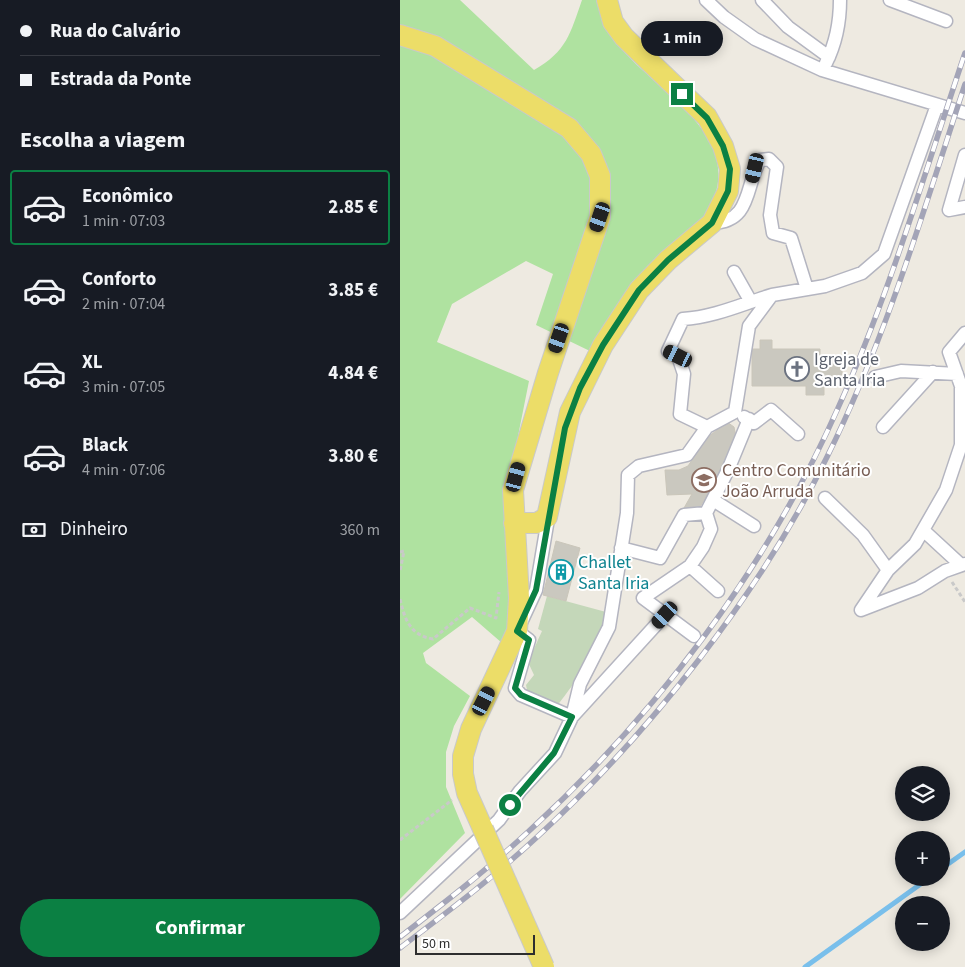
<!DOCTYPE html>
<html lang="pt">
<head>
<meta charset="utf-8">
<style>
  :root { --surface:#171b24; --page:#20242c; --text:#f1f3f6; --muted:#9ea1a6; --line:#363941; --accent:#0b8043 }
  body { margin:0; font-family:"Source Sans 3",sans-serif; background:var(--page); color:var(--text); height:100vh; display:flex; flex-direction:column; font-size:19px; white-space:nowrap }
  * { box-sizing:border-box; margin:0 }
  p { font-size:16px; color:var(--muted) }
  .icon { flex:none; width:28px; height:28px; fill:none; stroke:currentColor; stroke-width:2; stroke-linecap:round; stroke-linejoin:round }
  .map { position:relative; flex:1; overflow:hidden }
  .details { display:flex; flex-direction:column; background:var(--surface); width:400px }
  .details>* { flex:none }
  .banner { display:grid; align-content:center; height:110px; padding:0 20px; background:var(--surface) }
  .tools { position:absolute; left:495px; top:766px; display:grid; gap:10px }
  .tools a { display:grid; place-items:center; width:55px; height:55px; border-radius:50%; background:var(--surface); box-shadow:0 2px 12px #0003; font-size:25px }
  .scale { position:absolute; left:15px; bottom:12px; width:120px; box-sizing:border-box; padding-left:5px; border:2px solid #2e2e2e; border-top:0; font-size:14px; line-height:18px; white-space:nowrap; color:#2e2e2e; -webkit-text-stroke:4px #fff; paint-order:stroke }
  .end { position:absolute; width:22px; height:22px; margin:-11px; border:6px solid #0b8043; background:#fff; box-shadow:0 0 0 2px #fff }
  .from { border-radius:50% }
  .bubble { position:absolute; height:35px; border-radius:18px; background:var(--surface); box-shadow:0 2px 12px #0003; font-size:16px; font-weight:700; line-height:35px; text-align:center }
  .car { position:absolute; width:15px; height:30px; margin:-15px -8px; border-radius:6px; box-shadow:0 0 4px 1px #0007; background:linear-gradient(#222 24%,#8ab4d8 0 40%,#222 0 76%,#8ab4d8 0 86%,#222 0) }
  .banner b { display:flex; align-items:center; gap:18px; height:48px; font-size:19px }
  .banner b+b { border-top:1px solid var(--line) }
  .banner i { width:12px; height:12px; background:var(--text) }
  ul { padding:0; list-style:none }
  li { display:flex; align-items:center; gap:15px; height:75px; margin:0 10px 8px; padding:0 10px; border:2px solid transparent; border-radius:5px }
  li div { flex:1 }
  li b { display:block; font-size:19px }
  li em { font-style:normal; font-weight:700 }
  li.active { border-color:var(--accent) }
  li>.icon { width:45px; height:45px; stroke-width:1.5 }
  h2 { padding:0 20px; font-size:22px; line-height:60px }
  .pay { display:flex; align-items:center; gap:12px; height:55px; padding:0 20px; font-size:19px }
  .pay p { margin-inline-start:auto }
  .button { display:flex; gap:10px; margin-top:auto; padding:10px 20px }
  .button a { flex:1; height:58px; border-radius:30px; background:var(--accent); color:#fff; font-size:20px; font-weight:700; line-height:58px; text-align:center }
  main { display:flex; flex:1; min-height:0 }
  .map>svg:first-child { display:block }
</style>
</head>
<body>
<main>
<section class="details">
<div class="banner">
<b><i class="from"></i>Rua do Calvário</b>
<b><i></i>Estrada da Ponte</b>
</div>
<h2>Escolha a viagem</h2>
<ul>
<li class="active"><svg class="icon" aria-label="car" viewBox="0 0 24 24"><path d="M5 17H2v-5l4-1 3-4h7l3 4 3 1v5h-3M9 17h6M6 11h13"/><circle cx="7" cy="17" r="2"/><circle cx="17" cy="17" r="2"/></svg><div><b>Econômico</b><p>1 min · 07:03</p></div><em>2.85 €</em></li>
<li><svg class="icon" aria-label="car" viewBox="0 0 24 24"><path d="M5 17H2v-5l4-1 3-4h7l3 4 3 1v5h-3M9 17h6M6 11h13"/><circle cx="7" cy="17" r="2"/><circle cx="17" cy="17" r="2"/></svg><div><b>Conforto</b><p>2 min · 07:04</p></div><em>3.85 €</em></li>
<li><svg class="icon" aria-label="car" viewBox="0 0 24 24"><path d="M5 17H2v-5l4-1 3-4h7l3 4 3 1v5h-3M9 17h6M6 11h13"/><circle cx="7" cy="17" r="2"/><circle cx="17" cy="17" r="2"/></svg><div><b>XL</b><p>3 min · 07:05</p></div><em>4.84 €</em></li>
<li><svg class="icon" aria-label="car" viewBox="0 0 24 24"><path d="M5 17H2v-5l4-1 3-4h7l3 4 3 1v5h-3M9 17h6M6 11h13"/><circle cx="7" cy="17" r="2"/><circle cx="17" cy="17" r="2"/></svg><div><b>Black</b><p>4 min · 07:06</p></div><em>3.80 €</em></li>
</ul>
<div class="pay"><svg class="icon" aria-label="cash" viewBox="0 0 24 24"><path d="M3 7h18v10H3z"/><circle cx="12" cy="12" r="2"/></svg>Dinheiro<p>360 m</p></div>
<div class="button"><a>Confirmar</a></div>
</section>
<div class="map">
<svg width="565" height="967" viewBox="0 0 565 967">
  <rect width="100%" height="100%" fill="#eeeae1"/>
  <path fill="#afe2a0" d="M0 0H60L134 70C167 51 170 34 182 0H196C202 13 207 30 215 41 256 95 357 138 303 219L192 352 136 325 153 274 126 261 52 304 37 342 129 381 116 446 113 614 102 643 72 617 23 653 26 663 70 696 54 726 46 752V787L65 833 0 899Z"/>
  <path fill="#c4d7b9" d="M147 596 206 612C202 646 177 680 157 706L127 690 126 685 134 675 128 662 142 631 138 629Z"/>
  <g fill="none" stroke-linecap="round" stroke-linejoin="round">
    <path stroke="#79bfeb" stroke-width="5" d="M541 869 565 852
      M405 967 529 878"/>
  </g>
  <path fill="#cac8bf" stroke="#cac6ba" d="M360 340H372V349H420V359H442V379H424V395H406V386H352V349H360Z
    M327 422 334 427 336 437 313 486 296 513 284 508 292 494 267 495 265 470H279L288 466 307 438Z
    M156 541 180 548 166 601 143 595Z"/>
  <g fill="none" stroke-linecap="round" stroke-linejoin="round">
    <defs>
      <path id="minor" d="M306 0 324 17 355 39 422 70 565 113
        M362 0 388 27 429 57
        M490 0 546 21
        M426 63C436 43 440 23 440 0
        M565 155 549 210 565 207
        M312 223C352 222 345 186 360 160L369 159 377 167 370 215 373 233 391 238 407 289
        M334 272 351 302
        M565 333 549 352 561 386V445L546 490 515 544 488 570 461 610 518 588 545 571 565 564
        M475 377 501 371 557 374
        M335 412 349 326 372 295 425 286 462 273 484 254 537 105
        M344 417 354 423 371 410 398 434
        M307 427 280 414 284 374 278 356 268 351 283 319C315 317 342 304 372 295
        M483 427 533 372
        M425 498 463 535 488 570
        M313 500 354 526
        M149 513 136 590 117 631 129 640 115 688 121 695 172 717 265 615
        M306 513 328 470 349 419
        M523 530 561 565
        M221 548 260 558 284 515 306 513
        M290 566 318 591
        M294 636 243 598 290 566 303 547 311 529 306 513
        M0 913 99 820 120 791 155 753 172 717 180 684 209 627 227 513 228 475 239 466 287 455 307 427 335 412"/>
      <path id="primary" d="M0 35 35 46 169 128 191 154 200 176V217L148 373 113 490 119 598 117 631 71 729 63 756V774L67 793 83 829
        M114 523H137L147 517 170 412 203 345 239 290 268 260 312 223 328 191 330 169 323 146 307 117 224 37 213 22 207 0"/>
    </defs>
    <use href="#minor" stroke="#b4b5c0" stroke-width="15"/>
    <use href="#primary" stroke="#c9c9c9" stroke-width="22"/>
    <path stroke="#c9c9c9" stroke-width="3" stroke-dasharray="4 2.5" stroke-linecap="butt" d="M0 552 4 551 0 571
      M552 582 565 602
      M0 599C5 620 10 635 33 639L70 608 96 618 99 592
      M0 840 52 800"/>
    <use href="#minor" stroke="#fff" stroke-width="12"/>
    <use href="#primary" stroke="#ecdd68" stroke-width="20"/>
    <defs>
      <path id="rail" d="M0 937C44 903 88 869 129 831 257 714 368 566 438 408 490 293 525 172 565 53
        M0 948C46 913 93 878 136 838 248 735 360 594 427 457 486 338 524 210 565 84"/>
    </defs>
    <use href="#rail" stroke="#a3a4b7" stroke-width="5.5"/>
    <use href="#rail" stroke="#fff" stroke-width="4" stroke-dasharray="11" stroke-linecap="butt"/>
    <defs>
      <path id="primary-bridge" d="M83 829 144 967"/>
    </defs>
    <use href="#primary-bridge" stroke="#c9c9c9" stroke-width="22" stroke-linecap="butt"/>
    <use href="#primary-bridge" stroke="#ecdd68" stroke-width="20"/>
  </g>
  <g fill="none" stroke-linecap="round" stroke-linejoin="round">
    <path stroke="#0b8043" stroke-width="6" d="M110 805 154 753 172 717 121 695 115 688 129 640 117 631 136 590 165 428 180 388 203 345 239 290 268 260 312 223 328 191 330 169 323 146 307 118 282 94"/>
  </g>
  <defs>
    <symbol id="church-ring" viewBox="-11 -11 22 22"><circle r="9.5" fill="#fff" stroke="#6b7280" stroke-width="1.5"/><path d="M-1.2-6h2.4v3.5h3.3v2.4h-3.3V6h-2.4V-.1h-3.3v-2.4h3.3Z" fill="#6b7280"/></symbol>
    <symbol id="school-ring" viewBox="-11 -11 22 22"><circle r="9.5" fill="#fff" stroke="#8d6e63" stroke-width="1.5"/><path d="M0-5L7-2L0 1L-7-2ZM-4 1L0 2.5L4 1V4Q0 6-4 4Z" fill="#8d6e63"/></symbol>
    <symbol id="building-ring" viewBox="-11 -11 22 22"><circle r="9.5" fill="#fff" stroke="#0f9aa8" stroke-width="1.5"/><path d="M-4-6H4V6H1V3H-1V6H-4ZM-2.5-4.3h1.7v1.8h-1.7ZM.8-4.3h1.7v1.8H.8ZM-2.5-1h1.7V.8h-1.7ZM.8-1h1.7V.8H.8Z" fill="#0f9aa8"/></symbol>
  </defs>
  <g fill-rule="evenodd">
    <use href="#church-ring" x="383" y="355" width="28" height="28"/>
    <use href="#school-ring" x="290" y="466" width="28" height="28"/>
    <use href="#building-ring" x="147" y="558" width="28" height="28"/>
  </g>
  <g text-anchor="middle" stroke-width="4" stroke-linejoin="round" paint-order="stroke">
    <g font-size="18" fill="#5b616d" stroke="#fff" text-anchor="start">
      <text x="414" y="365">Igreja de<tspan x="414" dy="21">Santa Iria</tspan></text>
    </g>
    <g font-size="18" fill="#785e54" stroke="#fff" text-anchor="start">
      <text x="322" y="476">Centro Comunitário<tspan x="322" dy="21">João Arruda</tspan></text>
    </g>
    <g font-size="18" fill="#0d838f" stroke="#fff" text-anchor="start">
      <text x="178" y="568">Challet<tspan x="178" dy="21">Santa Iria</tspan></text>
    </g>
  </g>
</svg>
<div class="tools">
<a><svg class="icon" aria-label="layers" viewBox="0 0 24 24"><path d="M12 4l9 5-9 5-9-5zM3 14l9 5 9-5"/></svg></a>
<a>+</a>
<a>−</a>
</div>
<div class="scale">50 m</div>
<i class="end from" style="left:110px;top:805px"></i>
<i class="end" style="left:282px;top:94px"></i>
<div class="bubble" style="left:241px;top:21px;width:82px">1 min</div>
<i class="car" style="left:355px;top:168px;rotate:193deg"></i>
<i class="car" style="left:200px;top:217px;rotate:199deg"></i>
<i class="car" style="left:159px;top:338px;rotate:199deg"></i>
<i class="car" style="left:278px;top:356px;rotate:296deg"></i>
<i class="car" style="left:116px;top:477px;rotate:15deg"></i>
<i class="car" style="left:265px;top:615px;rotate:222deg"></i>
<i class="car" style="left:84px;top:701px;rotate:27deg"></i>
</div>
</main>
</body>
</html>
